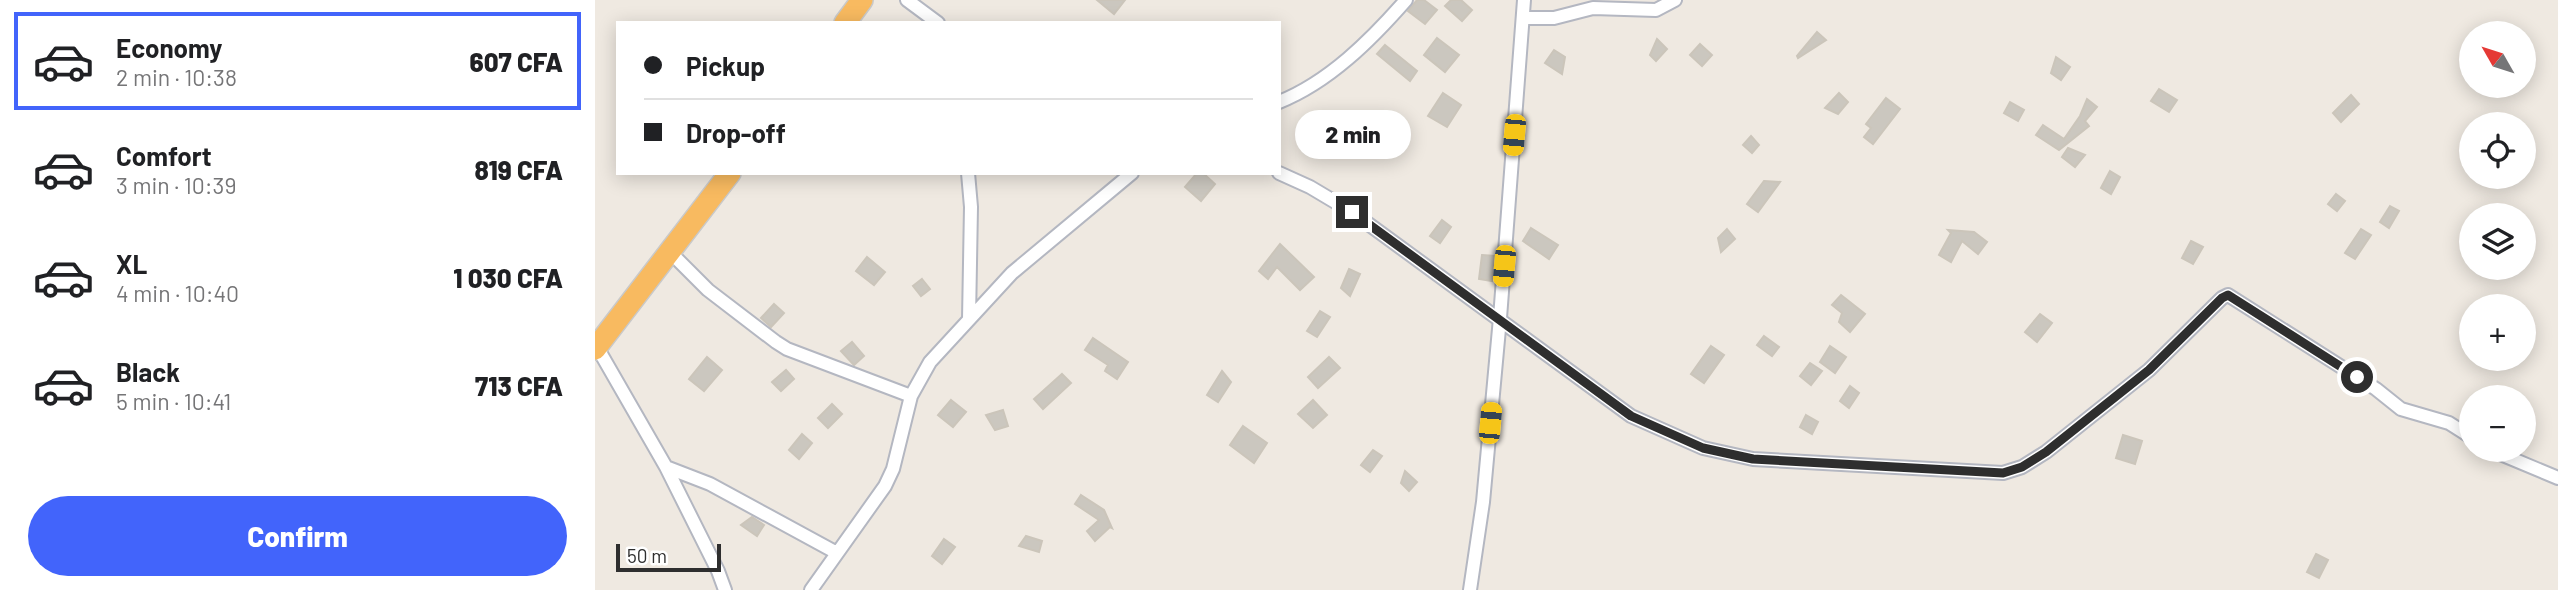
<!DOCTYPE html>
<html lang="en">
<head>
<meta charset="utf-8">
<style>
  :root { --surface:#fff; --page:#f6f6f6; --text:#202124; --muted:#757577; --line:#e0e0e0; --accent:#4264fb }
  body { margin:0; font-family:Barlow,sans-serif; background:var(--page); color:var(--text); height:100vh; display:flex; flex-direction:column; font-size:26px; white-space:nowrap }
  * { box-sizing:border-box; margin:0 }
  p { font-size:23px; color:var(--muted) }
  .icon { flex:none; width:38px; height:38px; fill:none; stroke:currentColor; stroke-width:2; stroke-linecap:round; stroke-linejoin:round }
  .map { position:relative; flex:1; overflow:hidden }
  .side { display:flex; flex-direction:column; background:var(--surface); width:595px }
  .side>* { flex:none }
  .top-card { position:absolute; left:21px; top:21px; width:665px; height:154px; border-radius:0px; box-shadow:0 4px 18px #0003; display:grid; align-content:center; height:154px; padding:0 28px; background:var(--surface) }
  .needle { width:46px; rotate:309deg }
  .fabs { position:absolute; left:1864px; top:21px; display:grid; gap:14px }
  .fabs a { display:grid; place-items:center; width:77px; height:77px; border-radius:50%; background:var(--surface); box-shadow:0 4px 18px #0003; font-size:35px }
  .scale { position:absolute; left:21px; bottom:18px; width:105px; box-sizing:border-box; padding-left:7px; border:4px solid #2e2e2e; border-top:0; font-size:19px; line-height:24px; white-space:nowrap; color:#2e2e2e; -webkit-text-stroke:5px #fff; paint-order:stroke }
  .end { position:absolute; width:32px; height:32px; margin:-16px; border:9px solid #2e2e2e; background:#fff; box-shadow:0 0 0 4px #fff }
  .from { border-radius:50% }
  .bubble { position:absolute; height:49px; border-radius:24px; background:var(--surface); box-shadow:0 4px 18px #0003; font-size:23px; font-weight:800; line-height:49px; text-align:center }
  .car { position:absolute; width:21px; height:42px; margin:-21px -10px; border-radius:9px; box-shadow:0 0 5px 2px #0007; background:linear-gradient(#f5c518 24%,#345 0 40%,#f5c518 0 76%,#345 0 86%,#f5c518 0) }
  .top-card b { display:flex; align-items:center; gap:24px; height:66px; font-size:26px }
  .top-card b+b { border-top:2px solid var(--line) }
  .top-card i { width:18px; height:18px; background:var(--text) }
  ul { padding:12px 0 0; list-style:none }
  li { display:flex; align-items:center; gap:21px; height:98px; margin:0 14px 10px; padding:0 14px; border:4px solid transparent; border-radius:0px }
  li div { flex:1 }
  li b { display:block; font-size:26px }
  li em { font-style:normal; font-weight:800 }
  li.current { border-color:var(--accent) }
  li>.icon { width:63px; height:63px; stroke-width:1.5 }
  .primary-button { display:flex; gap:14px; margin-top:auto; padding:14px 28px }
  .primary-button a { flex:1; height:80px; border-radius:42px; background:var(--accent); color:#fff; font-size:28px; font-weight:800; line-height:80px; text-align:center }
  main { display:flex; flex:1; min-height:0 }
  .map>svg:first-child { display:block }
</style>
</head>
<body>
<main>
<section class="side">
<ul>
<li class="current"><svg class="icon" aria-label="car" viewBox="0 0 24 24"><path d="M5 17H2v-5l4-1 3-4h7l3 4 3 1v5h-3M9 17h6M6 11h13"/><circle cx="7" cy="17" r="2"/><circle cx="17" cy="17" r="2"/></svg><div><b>Economy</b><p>2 min · 10:38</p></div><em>607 CFA</em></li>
<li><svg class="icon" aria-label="car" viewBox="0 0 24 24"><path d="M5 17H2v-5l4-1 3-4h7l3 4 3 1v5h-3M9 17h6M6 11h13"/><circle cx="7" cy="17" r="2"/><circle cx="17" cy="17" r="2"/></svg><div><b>Comfort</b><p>3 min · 10:39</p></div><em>819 CFA</em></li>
<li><svg class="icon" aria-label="car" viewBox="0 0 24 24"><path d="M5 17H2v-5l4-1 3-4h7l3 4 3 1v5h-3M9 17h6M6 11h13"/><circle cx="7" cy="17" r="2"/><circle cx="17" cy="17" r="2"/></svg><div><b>XL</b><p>4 min · 10:40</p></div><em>1 030 CFA</em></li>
<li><svg class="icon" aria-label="car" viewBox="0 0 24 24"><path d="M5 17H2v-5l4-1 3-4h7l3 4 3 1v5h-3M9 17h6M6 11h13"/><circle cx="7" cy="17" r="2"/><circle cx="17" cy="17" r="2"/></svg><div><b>Black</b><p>5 min · 10:41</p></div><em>713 CFA</em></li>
</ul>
<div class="primary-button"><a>Confirm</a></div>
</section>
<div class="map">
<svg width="1963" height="590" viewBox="0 0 1963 590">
  <rect width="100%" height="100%" fill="#efe9e1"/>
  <path fill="#cbc7bf" stroke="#cbc5ba" stroke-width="2" d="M502 0H530L519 14Z
    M822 0H829L842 10 830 24 813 11Z
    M856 0H866L877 10 867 21 850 6Z
    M1222 32 1231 40 1203 58 1202 56Z
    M842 38 864 55 850 72 829 55Z
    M1062 39 1072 49 1061 61 1055 55Z
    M1105 44 1117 55 1107 66 1095 55Z
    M790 45 822 71 815 81 782 54Z
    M959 50 970 57 967 74 950 63Z
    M1461 57 1475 67 1466 80 1456 73Z
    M1564 89 1582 100 1574 112 1556 101Z
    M848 93 866 105 852 127 833 116Z
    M1244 93 1253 102 1243 114 1230 108Z
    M1756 95 1764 104 1746 122 1738 113Z
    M1291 98 1305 109 1278 144 1269 137 1276 128 1271 124Z
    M1492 99 1502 107 1490 121 1494 126 1464 150 1441 135 1448 125 1469 139 1485 116Z
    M1415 102 1429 110 1423 121 1409 113Z
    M1156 136 1164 145 1157 153 1148 145Z
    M1473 148 1490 155 1480 167 1467 157Z
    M1515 171 1525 177 1516 194 1506 188Z
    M602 173H608L620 184 606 201 590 187Z
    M1169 181 1185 182 1163 212 1152 204Z
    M1741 194 1750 201 1742 211 1733 204Z
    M1795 206 1804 211 1794 228 1785 222Z
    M847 220 856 227 845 243 835 236Z
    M936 228 963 245 954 259 928 241Z
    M1132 229 1140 239 1126 252 1123 238Z
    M1766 229 1776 235 1760 259 1750 253Z
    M1353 230 1379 232 1392 242 1383 254 1367 241 1356 262 1344 255 1356 233Z
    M1596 241 1608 247 1598 264 1587 258Z
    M685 244 719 277 705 290 682 267 673 279 664 271Z
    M887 255 900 256 897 281 884 279Z
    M272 257 290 272 279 285 261 271Z
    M754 269 765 274 755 296 746 288Z
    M327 279 335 289 326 296 318 286Z
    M1246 295 1270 314 1255 332 1244 322 1247 313 1237 305Z
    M179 304 189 313 176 327 166 318Z
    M725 311 735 317 722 337 712 331Z
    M1445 314 1457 323 1442 342 1430 332Z
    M1169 336 1184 347 1177 356 1162 345Z
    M498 338 533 362 522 379 510 371 513 365 490 350Z
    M257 342 269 356 259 365 246 351Z
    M1116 346 1129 355 1109 383 1096 374Z
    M1235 346 1251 357 1240 373 1225 362Z
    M112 357 127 370 109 391 94 379Z
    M734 357 745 368 723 388 713 377Z
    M1215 363 1227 371 1216 385 1205 376Z
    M191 370 199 379 186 391 177 382Z
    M627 371 636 382 623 402 612 395Z
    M467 374 476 383 448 409 439 399Z
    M1255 386 1264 393 1254 408 1245 401Z
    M356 400 371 412 358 427 343 415Z
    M718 400 732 415 718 428 703 414Z
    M237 404 247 414 233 428 223 418Z
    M408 410 413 426 400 430 391 415Z
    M1211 415 1223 422 1217 434 1205 427Z
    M648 426 672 443 659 463 635 445Z
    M207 434 217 443 204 459 194 450Z
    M1528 435 1547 441 1540 464 1521 458Z
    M778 450 787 456 775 472 766 465Z
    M810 471 822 482 814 491 806 483Z
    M486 495 509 510 517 528 515 527 500 541 492 531 504 520 480 504Z
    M157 517 169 525 162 536 146 525Z
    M431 536 447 541 444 552 424 546Z
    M349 539 360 547 347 564 337 556Z
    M1721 554 1733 560 1724 578 1712 572Z"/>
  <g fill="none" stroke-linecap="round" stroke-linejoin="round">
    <defs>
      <path id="minor" d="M312 0 343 23
        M928 18H959L998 8 1061 10 1080 0
        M684 102C734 82 776 40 811 0
        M373 173 376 207 374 319
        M684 173 715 187 757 212 1036 416 1108 448 1158 459 1408 473 1427 467 1451 452 1554 370 1627 298 1633 295 1781 389 1806 409 1854 423 1876 437
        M75 252 113 290 181 342 192 349 316 396
        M2 347 71 467 123 571 130 590
        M1896 450 1963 478
        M71 467 115 484 242 553
        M216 590 290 486 298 469 316 396 335 362 417 273 537 173
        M875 590 888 502 905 318 929 0"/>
      <path id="trunk" d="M250 23 267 0
        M0 349 135 173"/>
    </defs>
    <use href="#minor" stroke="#b4b7c1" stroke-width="16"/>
    <use href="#trunk" stroke="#c9c9c9" stroke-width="24"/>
    <use href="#minor" stroke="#fff" stroke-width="12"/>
    <use href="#trunk" stroke="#f8ba60" stroke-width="21"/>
  </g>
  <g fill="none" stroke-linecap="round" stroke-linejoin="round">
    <path stroke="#2e2e2e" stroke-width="9" d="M757 212 1036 416 1108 448 1158 459 1408 473 1427 467 1451 452 1554 370 1627 298 1633 295 1762 377"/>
  </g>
</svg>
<div class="fabs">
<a><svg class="needle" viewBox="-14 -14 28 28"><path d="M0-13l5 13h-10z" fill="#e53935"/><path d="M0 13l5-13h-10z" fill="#757577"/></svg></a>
<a><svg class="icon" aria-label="locate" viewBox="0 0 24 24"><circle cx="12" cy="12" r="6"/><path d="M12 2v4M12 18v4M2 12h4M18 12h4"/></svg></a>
<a><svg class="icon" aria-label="layers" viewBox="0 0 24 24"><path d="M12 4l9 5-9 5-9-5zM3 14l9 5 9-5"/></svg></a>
<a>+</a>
<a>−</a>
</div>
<div class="scale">50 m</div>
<i class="end from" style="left:1762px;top:377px"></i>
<i class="end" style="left:757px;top:212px"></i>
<div class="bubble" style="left:700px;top:110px;width:116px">2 min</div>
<i class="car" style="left:919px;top:135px;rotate:185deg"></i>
<i class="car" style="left:909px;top:266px;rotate:185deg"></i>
<i class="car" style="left:895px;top:423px;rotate:5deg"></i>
<div class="top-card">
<b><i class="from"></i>Pickup</b>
<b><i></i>Drop-off</b>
</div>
</div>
</main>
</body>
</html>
